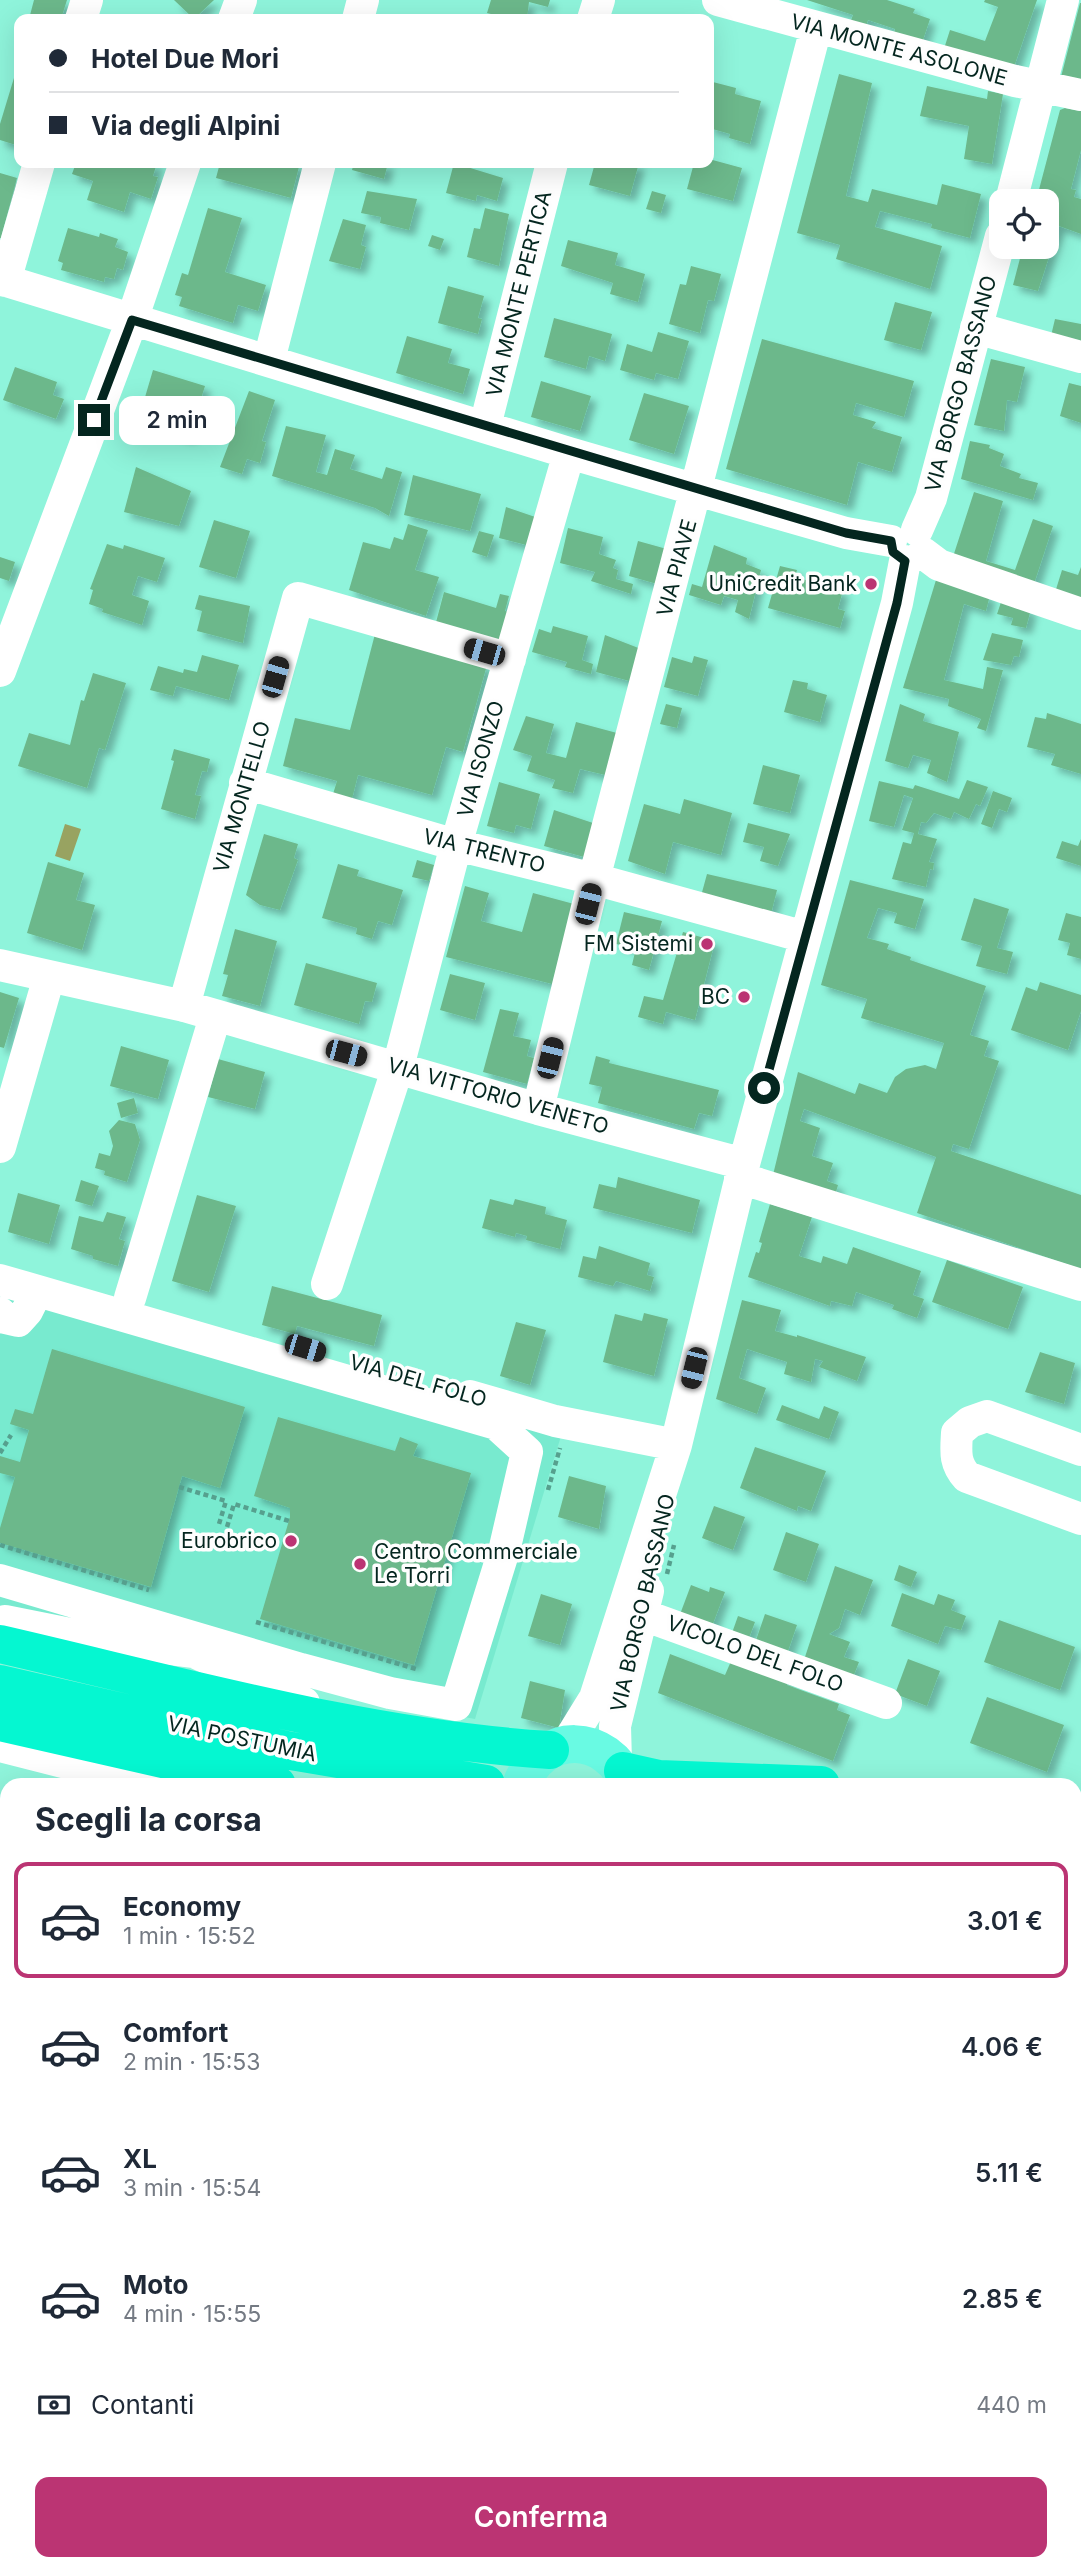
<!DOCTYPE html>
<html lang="it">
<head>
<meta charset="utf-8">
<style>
  :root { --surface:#fff; --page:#f6f6f7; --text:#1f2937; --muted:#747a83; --line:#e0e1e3; --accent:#bb3473 }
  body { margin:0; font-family:Inter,sans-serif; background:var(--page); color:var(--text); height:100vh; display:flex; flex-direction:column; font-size:26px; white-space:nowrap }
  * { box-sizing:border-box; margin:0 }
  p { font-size:23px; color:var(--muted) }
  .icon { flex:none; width:38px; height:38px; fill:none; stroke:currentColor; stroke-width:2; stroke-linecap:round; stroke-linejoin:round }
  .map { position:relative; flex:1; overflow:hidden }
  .details { position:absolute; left:0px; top:1778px; width:1082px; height:793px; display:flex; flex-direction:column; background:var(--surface); border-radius:21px 21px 0 0; box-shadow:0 7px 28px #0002 }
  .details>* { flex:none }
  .top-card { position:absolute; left:14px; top:14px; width:700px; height:154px; border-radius:14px; box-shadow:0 7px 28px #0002; display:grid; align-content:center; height:154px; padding:0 35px; background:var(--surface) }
  .tools { position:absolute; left:989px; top:189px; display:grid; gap:14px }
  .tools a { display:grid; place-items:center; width:70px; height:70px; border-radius:14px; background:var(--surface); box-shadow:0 7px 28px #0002; font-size:35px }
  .end { position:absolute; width:32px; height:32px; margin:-16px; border:9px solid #04261f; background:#fff; box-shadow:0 0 0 4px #fff }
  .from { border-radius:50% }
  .bubble { position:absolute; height:49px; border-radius:14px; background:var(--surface); box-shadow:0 7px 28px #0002; font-size:23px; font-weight:600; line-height:49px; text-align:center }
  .car { position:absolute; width:21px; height:42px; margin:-21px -10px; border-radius:9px; box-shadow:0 0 5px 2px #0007; background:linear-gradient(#222 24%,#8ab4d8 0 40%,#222 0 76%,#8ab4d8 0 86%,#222 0) }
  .top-card b { display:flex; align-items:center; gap:24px; height:66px; font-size:26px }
  .top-card b+b { border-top:2px solid var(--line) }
  .top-card i { width:18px; height:18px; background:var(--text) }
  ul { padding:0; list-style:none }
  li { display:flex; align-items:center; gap:21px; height:116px; margin:0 14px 10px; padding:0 21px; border:4px solid transparent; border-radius:14px }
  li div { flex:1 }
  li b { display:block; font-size:26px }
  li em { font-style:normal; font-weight:600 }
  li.on { border-color:var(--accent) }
  li>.icon { width:63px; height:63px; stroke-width:1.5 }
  h2 { padding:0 35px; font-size:32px; line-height:84px }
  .pay { display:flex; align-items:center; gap:18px; height:77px; padding:0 35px; font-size:26px }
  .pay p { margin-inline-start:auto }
  .action { display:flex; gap:14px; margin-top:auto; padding:14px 35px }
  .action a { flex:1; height:80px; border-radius:14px; background:var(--accent); color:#fff; font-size:28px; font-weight:600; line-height:80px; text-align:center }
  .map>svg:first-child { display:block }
</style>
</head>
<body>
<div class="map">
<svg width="1081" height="2570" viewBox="0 0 1081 2570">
  <defs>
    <filter id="shadow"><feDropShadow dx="6" dy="6" stdDeviation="3.5" flood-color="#0004"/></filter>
  </defs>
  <rect width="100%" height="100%" fill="#8ff4db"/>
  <path fill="#78eacf" d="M0 1276 561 1436 475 1719 0 1630Z"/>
  <path fill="#98a361" d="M65 824 81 829 70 861 55 856Z"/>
  <path fill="#6cb88b" filter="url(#shadow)" d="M34 0H67L61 19H29Z
    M174 0H214L194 19Z
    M491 0H550L548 7 529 2 527 19H511L487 13Z
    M807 0H887L915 9 913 13 930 19 920 49 892 41 895 29 868 20 864 33 848 28 853 15Z
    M985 0H1037L1014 67 942 55 950 30 985 41 998 7 984 2Z
    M1080 3H1081V83L1061 77Z
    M17 68 19 69V146L0 140V124Z
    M839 74 872 83 846 196 868 202 872 189 937 205 942 184 981 194 970 238 931 228 932 224 880 211 875 227 942 246 930 289 836 259 840 245 797 233Z
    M709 81 736 88 735 94 761 101 750 144 729 138 730 134 709 128Z
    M927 86 987 99 988 91 1003 94 992 164 964 159 969 126 920 116Z
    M1065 108 1081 111V150L1071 189 1076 190 1074 197 1081 199V234L1059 226 1038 291 1013 285 1023 247H1046V201H1036L1060 110Z
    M709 159 742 168 733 201 687 189 694 163H709Z
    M76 163H157L153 176 158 177 151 199 130 192 124 212 87 200 93 181 72 174Z
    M220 163H300L291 198 216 178Z
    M354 163H388L384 179 352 170Z
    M454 163 503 178 497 201 477 195 476 201 446 193Z
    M595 163H639L630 196 589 185Z
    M0 173 17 178 1 238H0Z
    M367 191 417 199 409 230 380 223 381 217 361 213Z
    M652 191 666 195 661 213 646 209Z
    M208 208 242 218 225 272 266 285 258 311 238 305 233 323 179 306 182 297 175 295 182 273 188 275Z
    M485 208 509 214 499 266 467 257 474 228 480 229Z
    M343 219 366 225 361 245 366 247 360 269 329 261Z
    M68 228 99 237 100 233 118 239 115 247 128 252 123 270 117 268 114 279 105 277 104 282 61 270 63 263 58 261Z
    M432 235 444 239 440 250 428 246Z
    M568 240 618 253 615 265 645 274 638 302 610 294 613 283 561 266Z
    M691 266 721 274 714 301 708 300 700 333 669 324 680 284 686 285Z
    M448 286 484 296 478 318 482 319 478 334 438 323Z
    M895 302 932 312 921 350 884 340Z
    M554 318 612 334 605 361 589 356 586 369 544 357Z
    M1055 319 1081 324V345L1050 340Z
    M658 332 689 341 678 379 656 373 654 380 620 370 627 344 652 352Z
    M407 336 452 349 448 363 470 369 463 394 396 373Z
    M762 339 914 381 904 417 856 403 853 415 876 422 872 428 902 437 892 472 858 462 847 505 726 469Z
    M991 359 1025 367 1017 402 1007 400 1004 431 974 425Z
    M15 367 57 382 53 395 64 399 56 419 3 400Z
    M153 370 205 386 189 437 138 421Z
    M541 381 591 396 580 431 531 417Z
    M1069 383 1081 386V423L1060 416Z
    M249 391 275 400 262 441 266 442 260 463 247 459 242 474 220 467Z
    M644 393 689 406 674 454 629 440Z
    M286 426 326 435 316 472 327 475 335 449 355 455 350 469 382 479 386 467 402 472 389 516 375 508 272 476Z
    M970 441 990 445 989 448 1004 454 1000 466 1021 474 1019 478 1038 483 1033 500 961 479Z
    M136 467 191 491 179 526 124 512Z
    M413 475 481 494 470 531 404 515Z
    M974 492 1003 501 986 561 1015 570 1033 519 1053 526 1031 593 950 566Z
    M506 507 541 519 534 547 499 538Z
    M214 520 250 531 236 578 199 567Z
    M408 524 428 530 415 570 439 577 426 616 349 590 363 542 390 549 394 537 403 540Z
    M568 528 603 537 599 554 616 560 613 568 618 570 616 579 633 584 631 594 591 581 595 572 560 563Z
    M479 531 494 535 487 557 472 552Z
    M638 541 674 551 664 586 629 576Z
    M107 544 123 549 124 545 165 558 157 582 138 576 132 595 149 601 142 625 102 612 103 609 89 604 93 590 90 589Z
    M714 545 747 558 746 564 761 570 749 619 735 612 738 600 724 596 721 605 689 595 692 584 702 587Z
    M0 557 15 562 9 581 0 578Z
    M780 566 797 570 795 577 843 590 838 609 845 611 840 628 768 608Z
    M1081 567V607L1053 599 1062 570 1078 575Z
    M936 580 990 595 986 611 964 604 944 680 983 689 987 667 1003 670 986 731 977 728 981 719 948 706 949 699 903 688Z
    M444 592 496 608 500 594 509 596 505 611 516 614 508 645 435 626Z
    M199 595 250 606 243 643 197 631 202 611 195 609Z
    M1002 599 1031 609 1026 628 1011 625 1013 618 997 614Z
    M553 626 588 636 582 660 593 664 591 674 565 667 567 662 532 652 539 629 551 633Z
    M992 633 1023 640 1019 657 1014 656 1011 665 983 660Z
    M375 634 487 665 463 752 446 747 432 795 358 775 352 799 333 794 337 781 283 766 295 718 350 730Z
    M605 635 641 649 633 682 596 672Z
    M202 655 239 665 229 700 176 686 173 696 150 690 158 666 183 673 184 669 197 672Z
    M694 656 708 660 698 696 664 687 672 657 692 663Z
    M93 673 126 683 105 750 99 748 87 788 18 766 29 733 70 745 81 700 84 701Z
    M793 680 808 683 807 689 827 695 820 722 784 712Z
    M666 704 682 708 677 728 660 724Z
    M900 704 925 714 923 721 959 732 947 782 927 773 931 760 913 755 908 768 885 761Z
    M1047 713 1081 724V774L1051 765 1055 754 1027 747 1035 717 1046 719Z
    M526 716 554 724 546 753 566 758 576 722 617 733 605 775 580 769 573 793 552 788 555 780 527 771 532 756 513 750Z
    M174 749 210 759 207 772 202 771 195 795 201 796 195 819 161 809 174 761 171 760Z
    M763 765 800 775 790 813 753 804Z
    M967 780 988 787 980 806 976 804 969 819 954 812 951 819 934 813 926 823 921 822 918 834 937 839 929 862 934 863 933 870 930 869 926 887 892 879 903 842 911 844 914 833 902 830 913 798 904 795 894 827 869 821 879 781 913 789 915 785 959 799Z
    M499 782 540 794 531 829 516 825 514 833 487 826Z
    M993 791 1012 798 1007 812 999 809 992 828 981 824Z
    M684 799 732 813 721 855 673 842 665 874 628 861 644 804 680 814Z
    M554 810 593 823 584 857 544 846Z
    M748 823 790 834 778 866 760 861 764 847 743 842Z
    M264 834 298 844 294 858 298 860 280 910 260 905 246 895Z
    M1081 839V866L1056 858 1062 841 1078 846Z
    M417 860 434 865 429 881 412 877Z
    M48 862 84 873 76 900 95 905 82 950 27 933Z
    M338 864 359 870 357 876 403 890 392 925 378 921 372 939 356 934 357 928 322 918Z
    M707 874 777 890 771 914 701 896Z
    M850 880 924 899 915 929 894 923 897 913 878 908 867 938 889 944 887 949 911 957 910 960 986 986 970 1035 989 1041 984 1056 999 1061 969 1149 953 1144 951 1151 1081 1195V1269L917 1213 936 1157 804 1109 800 1121 820 1128 812 1156 833 1163 827 1181 838 1185 834 1199 772 1179 798 1072 855 1094 859 1083 887 1093 895 1077 906 1069 925 1065 936 1069 944 1043 861 1018 867 999 821 985Z
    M465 886 489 893 481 921 522 932 533 893 574 904 552 984 446 957Z
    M974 898 1009 909 997 948 1013 952 1007 974 976 966 982 946 961 940Z
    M624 912 662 921 649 970 632 965 636 948 616 944Z
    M1066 913 1081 917V959L1067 955 1070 943 1058 940Z
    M235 929 277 941 260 1006 222 996 228 975 223 974Z
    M683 932 715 941 695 1020 666 1012 663 1024 638 1017 644 996 663 1000Z
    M306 963 377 983 372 1002 365 1001 359 1024 294 1005Z
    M450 974 485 983 475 1020 440 1010Z
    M1040 982 1081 995V1011L1068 1050 1011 1030 1026 987 1037 991Z
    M0 992 19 998 4 1048 0 1047Z
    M500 1009 519 1013 513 1036 531 1040 527 1056 534 1058 527 1084 483 1072Z
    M121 1046 169 1060 158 1099 110 1086Z
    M596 1056 610 1060 609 1063 719 1090 712 1116 699 1113 694 1129 598 1103 602 1087 589 1084Z
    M218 1059 265 1072 255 1109 208 1097Z
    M134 1098 138 1113 121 1118 117 1103Z
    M119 1120 135 1124 140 1140 127 1182 104 1175 105 1171 95 1168 99 1153 110 1156 113 1146 109 1131Z
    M618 1177 700 1200 692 1233 593 1208 599 1184 616 1188Z
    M81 1180 99 1186 92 1206 75 1201Z
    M18 1193 60 1205 49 1244 8 1232Z
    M197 1195 236 1206 209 1292 172 1281Z
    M490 1199 513 1205 515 1199 546 1207 545 1214 567 1220 560 1249 526 1240 527 1236 516 1233 515 1237 482 1228Z
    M770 1204 812 1217 799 1256 821 1263 823 1256 847 1264 853 1247 921 1271 913 1295 924 1299 917 1318 892 1309 894 1305 856 1292 852 1306 831 1301 830 1306 748 1277 756 1252 759 1253 762 1243 759 1242Z
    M107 1212 126 1217 119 1239 125 1241 118 1266 93 1259V1256L71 1249 79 1216 103 1222Z
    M599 1246 650 1263 647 1275 654 1277 650 1291 616 1281 613 1286 578 1277 583 1256 596 1259Z
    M947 1260 1023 1287 1008 1329 932 1302Z
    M272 1286 382 1315 374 1346 297 1326 295 1334 262 1325Z
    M742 1300 781 1310 775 1331 797 1337V1335L866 1357 857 1381 819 1367 823 1361 815 1359 811 1382 784 1374 787 1362 747 1349 739 1378 766 1388 757 1414 716 1399Z
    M644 1313 668 1319 654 1376 603 1362 615 1314 642 1321Z
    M516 1322 546 1330 530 1385 500 1376Z
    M52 1349 245 1407 220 1488 182 1476 151 1587 0 1543V1528L15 1477 0 1473V1456L20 1462 29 1430 10 1424 15 1409 33 1414Z
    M1040 1352 1075 1363 1064 1404 1025 1392Z
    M782 1405 819 1419 824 1406 839 1412 829 1439 776 1420Z
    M278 1417 395 1451 400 1437 418 1444 413 1456 471 1473 414 1665 260 1619 290 1517V1508L254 1496Z
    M755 1447 826 1471 811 1511 798 1506 797 1511 740 1488Z
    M569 1476 606 1486 599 1529 558 1517Z
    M714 1506 745 1517 733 1550 702 1538Z
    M786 1532 819 1544 806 1582 773 1570Z
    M899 1565 917 1572 911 1587 894 1580Z
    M835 1566 873 1580 860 1615 845 1609 839 1628 829 1634 850 1642 844 1657 859 1662 852 1680 803 1663Z
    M691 1585 709 1592 710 1587 725 1592 711 1629 679 1617Z
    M902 1593 934 1605 938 1594 955 1600 951 1610 966 1616 961 1630 945 1626 938 1644 891 1626Z
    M541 1594 572 1604 560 1645 528 1636Z
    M765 1614 797 1625 786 1657 754 1646Z
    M738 1616 755 1622 749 1638 732 1633Z
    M999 1620 1075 1647 1060 1690 984 1662Z
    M670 1654 725 1675 732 1659 789 1680 787 1685 839 1704 837 1710 850 1715 833 1761 658 1693Z
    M908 1659 940 1671 927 1706 895 1694Z
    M530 1681 565 1690 559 1728 521 1718Z
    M987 1697 1064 1725 1047 1772 970 1743Z
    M1074 1952 1081 1954V1977L1075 1995Z
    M0 2079 7 2081 5 2117 0 2116Z
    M0 2331 7 2333V2392L0 2389Z
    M67 2564H116L136 2569 66 2570Z
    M429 2564H478L477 2570H428Z
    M706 2564H752L750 2570H690L691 2565 705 2568Z
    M811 2564H867L865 2570H809Z"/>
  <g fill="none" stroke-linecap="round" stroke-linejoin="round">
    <path stroke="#56a08e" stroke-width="4.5" stroke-dasharray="5 3.5" stroke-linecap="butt" d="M0 1453 11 1435
      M179 1487 226 1501 219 1524
      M548 1490 560 1448
      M227 1527 234 1504 289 1521
      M0 1545 149 1590
      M667 1574 674 1545
      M256 1622 416 1669"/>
    <path stroke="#fff" stroke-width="32" d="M718 0 1015 81 1081 95
      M81 19 87 0
      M234 19 241 0
      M358 19 363 0
      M593 19 599 0
      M1011 201 1063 0
      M0 279 569 453 846 533 891 541
      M5 281 39 163
      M976 328 1081 357
      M269 360 320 163
      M485 426 552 163
      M917 530 931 498 1001 236
      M923 553 939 565 1081 614
      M0 671 132 320 185 163
      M245 783 456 845 594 879 805 937
      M0 965 184 1006 538 1109 744 1164
      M184 1006 298 598 510 659
      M538 1109 594 879 816 28
      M0 1147 49 977
      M740 1178 1081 1285
      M0 1280 496 1424 527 1452 505 1547 456 1705 390 1693 301 1669 0 1580
      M327 1284 398 1067 456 845 569 453
      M130 1298 215 1017
      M0 1313 5 1318 18 1321 27 1311 37 1291
      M470 1396 555 1421 676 1445
      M1081 1450 987 1416 970 1422 957 1433C956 1451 954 1463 967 1477L1081 1519
      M624 1608 886 1703
      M5 1621 105 1641 194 1652 304 1703
      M566 1745 595 1698 676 1445 744 1164 897 603 905 561
      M0 1746 153 1785
      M616 1762 615 1726 648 1591
      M0 2256 7 2258
      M778 2570 779 2564"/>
    <path stroke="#69fae3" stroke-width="38" d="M521 1785C542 1730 607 1731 629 1785
      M384 2570 385 2564"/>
    <path stroke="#05f7d1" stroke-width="38" d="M0 1644C178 1685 367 1739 550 1750
      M0 1684 291 1751 486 1784
      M0 1722 277 1785
      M623 1771 659 1779 821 1785
      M1074 1830 1081 1832
      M1074 1869 1081 1870
      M1074 1908 1081 1909"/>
  </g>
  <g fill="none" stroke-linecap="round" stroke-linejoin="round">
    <path stroke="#04261f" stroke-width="9" d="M94 420 132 320 846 533 891 541 893 552 905 561 897 603 764 1088"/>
  </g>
  <g fill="#bb3473" stroke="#fefefe" stroke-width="2.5">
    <circle cx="871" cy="584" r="7"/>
    <circle cx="707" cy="944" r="7"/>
    <circle cx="744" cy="997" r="7"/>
    <circle cx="291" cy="1541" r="7"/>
    <circle cx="360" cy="1564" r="7"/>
  </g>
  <g text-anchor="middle" stroke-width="7" stroke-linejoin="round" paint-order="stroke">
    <g font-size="21" fill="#04261f" stroke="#fefefe">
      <text transform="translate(899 50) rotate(15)" y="7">VIA MONTE ASOLONE</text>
      <text transform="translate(519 294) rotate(-76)" y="7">VIA MONTE PERTICA</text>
      <text transform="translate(961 384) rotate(-75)" y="7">VIA BORGO BASSANO</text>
      <text transform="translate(677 568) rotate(-75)" y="7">VIA PIAVE</text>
      <text transform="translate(481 759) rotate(-74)" y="7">VIA ISONZO</text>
      <text transform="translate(242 797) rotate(-74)" y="7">VIA MONTELLO</text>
      <text transform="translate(484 851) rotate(14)" y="7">VIA TRENTO</text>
      <text transform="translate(498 1096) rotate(16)" y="7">VIA VITTORIO VENETO</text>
      <text transform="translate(418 1381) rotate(16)" y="7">VIA DEL FOLO</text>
      <text transform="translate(643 1603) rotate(-77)" y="7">VIA BORGO BASSANO</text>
      <text transform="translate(755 1654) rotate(20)" y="7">VICOLO DEL FOLO</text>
      <text transform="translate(242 1739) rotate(12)" y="7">VIA POSTUMIA</text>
    </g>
    <g font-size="21" fill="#04261f" stroke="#fefefe" text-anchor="end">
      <text x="857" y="591">UniCredit Bank</text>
      <text x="693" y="951">FM Sistemi</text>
      <text x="730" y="1004">BC</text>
      <text x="277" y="1548">Eurobrico</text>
      <text x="374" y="1559" text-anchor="start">Centro Commerciale<tspan x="374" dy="24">Le Torri</tspan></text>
    </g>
  </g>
</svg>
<div class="tools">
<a><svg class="icon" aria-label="locate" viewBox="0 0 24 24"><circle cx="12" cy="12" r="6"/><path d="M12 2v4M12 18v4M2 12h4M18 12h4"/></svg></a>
</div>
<i class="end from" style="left:764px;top:1088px"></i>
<i class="end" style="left:94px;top:420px"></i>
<div class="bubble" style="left:119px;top:396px;width:116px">2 min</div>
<i class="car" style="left:484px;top:652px;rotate:286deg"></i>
<i class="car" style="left:275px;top:677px;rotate:16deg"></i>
<i class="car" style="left:588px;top:904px;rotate:14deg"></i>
<i class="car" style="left:346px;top:1053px;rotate:105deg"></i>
<i class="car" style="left:550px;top:1058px;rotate:14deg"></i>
<i class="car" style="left:305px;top:1348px;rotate:107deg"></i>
<i class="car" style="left:694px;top:1368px;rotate:194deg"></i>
<div class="top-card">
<b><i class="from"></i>Hotel Due Mori</b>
<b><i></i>Via degli Alpini</b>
</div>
<section class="details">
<h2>Scegli la corsa</h2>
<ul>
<li class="on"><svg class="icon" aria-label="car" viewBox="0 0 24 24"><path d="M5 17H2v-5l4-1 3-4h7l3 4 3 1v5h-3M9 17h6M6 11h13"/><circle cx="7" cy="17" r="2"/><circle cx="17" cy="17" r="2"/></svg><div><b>Economy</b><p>1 min · 15:52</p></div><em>3.01 €</em></li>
<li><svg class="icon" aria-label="car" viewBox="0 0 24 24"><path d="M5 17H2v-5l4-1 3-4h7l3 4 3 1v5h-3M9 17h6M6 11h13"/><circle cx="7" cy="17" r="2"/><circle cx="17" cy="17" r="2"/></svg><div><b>Comfort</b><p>2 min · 15:53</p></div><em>4.06 €</em></li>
<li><svg class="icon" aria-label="car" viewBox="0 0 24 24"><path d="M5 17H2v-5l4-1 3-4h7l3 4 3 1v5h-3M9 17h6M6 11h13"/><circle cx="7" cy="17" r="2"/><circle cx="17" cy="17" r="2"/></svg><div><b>XL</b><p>3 min · 15:54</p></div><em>5.11 €</em></li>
<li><svg class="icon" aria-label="car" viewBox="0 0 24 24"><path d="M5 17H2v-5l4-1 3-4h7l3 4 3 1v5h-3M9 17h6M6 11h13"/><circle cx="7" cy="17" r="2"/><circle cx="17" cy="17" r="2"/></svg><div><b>Moto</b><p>4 min · 15:55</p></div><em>2.85 €</em></li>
</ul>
<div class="pay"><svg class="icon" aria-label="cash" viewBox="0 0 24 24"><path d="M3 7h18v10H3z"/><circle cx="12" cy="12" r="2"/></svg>Contanti<p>440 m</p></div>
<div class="action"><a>Conferma</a></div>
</section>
</div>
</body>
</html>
